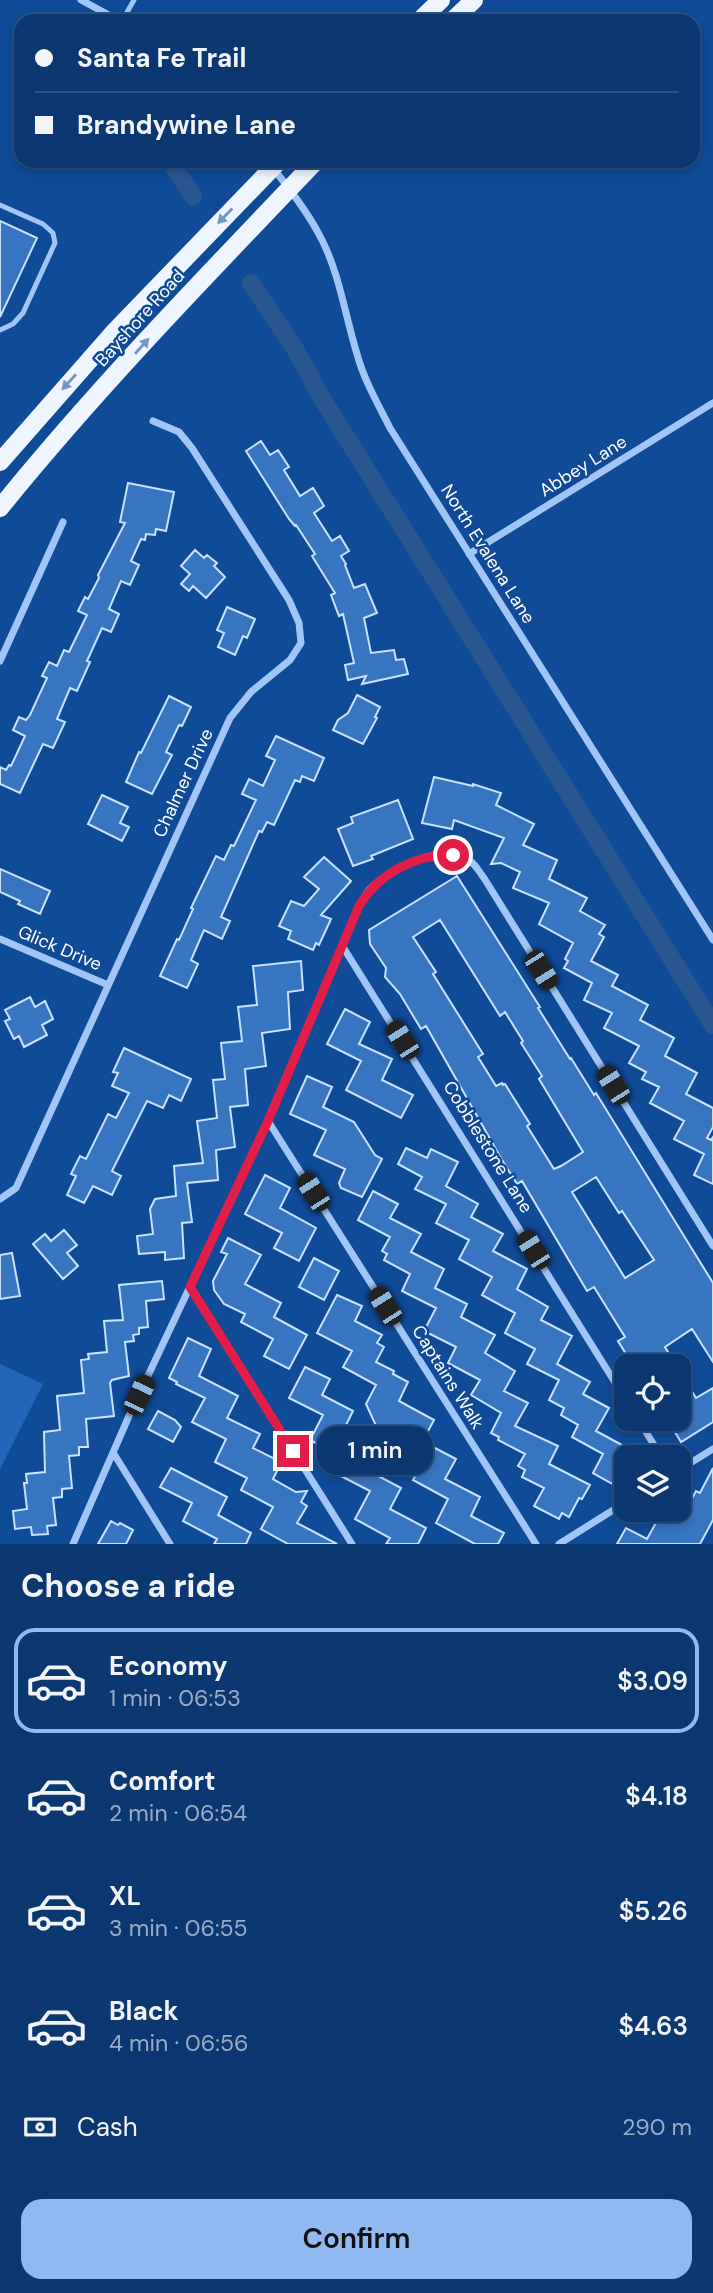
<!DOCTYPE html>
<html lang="en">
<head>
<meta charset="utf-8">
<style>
  :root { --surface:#0c3872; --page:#153f77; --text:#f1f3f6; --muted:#9aacc4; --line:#2c5284; --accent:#90b9f0 }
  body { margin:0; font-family:"DM Sans",sans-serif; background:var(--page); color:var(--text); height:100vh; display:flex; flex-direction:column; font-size:26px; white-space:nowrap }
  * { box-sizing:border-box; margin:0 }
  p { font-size:23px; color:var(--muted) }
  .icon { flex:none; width:38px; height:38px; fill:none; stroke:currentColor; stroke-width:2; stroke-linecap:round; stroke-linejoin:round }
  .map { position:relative; height:1544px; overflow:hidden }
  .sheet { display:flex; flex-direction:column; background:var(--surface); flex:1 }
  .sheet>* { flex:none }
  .top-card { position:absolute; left:14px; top:14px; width:686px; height:154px; border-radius:21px; box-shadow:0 4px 10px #0003,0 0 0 2px var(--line); display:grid; align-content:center; height:154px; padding:0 21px; background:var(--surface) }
  .buttons { position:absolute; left:614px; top:1354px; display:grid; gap:14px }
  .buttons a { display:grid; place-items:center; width:77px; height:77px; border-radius:14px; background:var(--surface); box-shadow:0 4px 10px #0003,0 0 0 2px var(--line); font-size:35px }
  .end { position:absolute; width:32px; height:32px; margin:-16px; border:9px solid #e11d48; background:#fff; box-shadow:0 0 0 4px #fff }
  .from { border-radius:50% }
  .bubble { position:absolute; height:49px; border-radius:21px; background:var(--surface); box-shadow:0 4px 10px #0003,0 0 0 2px var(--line); font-size:23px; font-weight:600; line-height:49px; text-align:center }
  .car { position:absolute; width:21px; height:42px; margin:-21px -10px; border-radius:9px; box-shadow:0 0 5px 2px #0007; background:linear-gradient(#222 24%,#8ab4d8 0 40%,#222 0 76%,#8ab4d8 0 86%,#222 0) }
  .top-card b { display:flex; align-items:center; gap:24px; height:66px; font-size:26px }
  .top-card b+b { border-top:2px solid var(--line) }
  .top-card i { width:18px; height:18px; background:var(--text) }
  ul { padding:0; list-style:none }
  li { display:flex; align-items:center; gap:21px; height:105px; margin:0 14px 10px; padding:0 7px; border:4px solid transparent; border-radius:21px }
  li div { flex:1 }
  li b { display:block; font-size:26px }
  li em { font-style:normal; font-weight:600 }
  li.active { border-color:var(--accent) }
  li>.icon { width:63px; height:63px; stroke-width:1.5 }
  h2 { padding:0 21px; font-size:32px; line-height:84px }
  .pay { display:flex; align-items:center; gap:18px; height:77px; padding:0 21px; font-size:26px }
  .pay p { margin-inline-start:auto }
  .action { display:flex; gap:14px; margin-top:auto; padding:14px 21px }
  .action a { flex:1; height:80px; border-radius:21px; background:var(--accent); color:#111; font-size:28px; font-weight:600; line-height:80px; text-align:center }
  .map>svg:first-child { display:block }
</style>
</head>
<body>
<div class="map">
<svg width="713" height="1544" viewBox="0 0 713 1544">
  <rect width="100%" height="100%" fill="#104b98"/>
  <path fill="#2265b8" d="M0 1364 43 1384 0 1469Z"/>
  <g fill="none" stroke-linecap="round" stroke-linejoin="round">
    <path stroke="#2a568f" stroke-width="18" d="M170 161 193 196
      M251 283 295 349 323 400 713 1025"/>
  </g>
  <path fill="#3875c1" stroke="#c9e1fe" stroke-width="2" fill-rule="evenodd" d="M0 221 37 238 0 317Z
    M261 441 270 455 278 450 289 467 284 470 300 496 313 488 324 506 314 513 332 541 340 536 349 551 341 556 346 564 345 565 354 588 365 584 377 613 364 618 371 653 394 650 396 660 404 659 408 674 362 684 366 676 348 680 345 665 354 663 343 614 339 616 331 595 335 593 312 556 315 554 296 525 295 526 289 519 246 451Z
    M128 483 174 492 166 531 156 529 155 535 146 534 145 540 141 539 131 561 139 565 130 585 121 581 109 609 119 614 111 632 102 628 87 661 90 662 77 691 70 688 57 719 65 722 53 748 43 744 20 793 0 784V767L6 770 9 765 11 766 25 736 13 730 19 717 26 720 30 715 47 678 42 676 49 662 57 666 64 650 69 652 87 615 78 611 85 597 88 599 99 578 98 575 125 523 120 522Z
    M195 550 204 558 207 555 217 563 214 566 225 577 206 598 193 586 189 591 181 584 190 574 181 566Z
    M227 607 255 619 247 638 243 636 235 655 218 647 224 633 217 630Z
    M357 695 380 707 375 717 377 718 363 744 333 730 338 720 348 713Z
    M169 696 191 707 182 726 179 725 166 752 172 755 152 794 126 782 139 752 141 753Z
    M276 736 324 758 314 781 302 776 300 782 295 780 274 825 267 822 262 832 259 831 221 917 230 921 222 939 204 930 191 960 198 964 187 988 160 976 177 939 179 940 193 909 191 908 216 856 224 860 231 845 234 846 256 800 242 794 249 779 263 786 275 760 266 756Z
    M434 777 473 786V784L501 793 496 805 534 824 523 845 557 860 549 879 587 898 580 911 605 925 599 934 604 937 591 961 618 975 612 986 648 1005 640 1020 674 1038 665 1056 697 1073 686 1094 713 1108V1127L707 1138 711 1140 713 1137V1184L694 1175 704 1154 674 1139 684 1121 650 1103 659 1087 642 1079 646 1072 629 1063 639 1046 604 1028 612 1013 584 1000 592 983 564 968 568 961 565 959 573 943 539 924 549 903 513 888 520 872 501 863 491 864 504 838 454 820 452 829 422 823Z
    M102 795 128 807 120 823 129 827 122 841 88 824Z
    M398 800 413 839 371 856 373 859 353 866 338 829 353 823 351 817Z
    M324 857 351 881 321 915 331 919 319 945 316 943 313 950 288 939 291 931 279 926 291 901 304 906 319 889 304 877Z
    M0 869 50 891 40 914 18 904 20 901 0 892Z
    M457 876 540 1007 538 1008 570 1059 571 1058 594 1095 596 1093 713 1283V1362L692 1329 665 1347 677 1367H634L618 1341 625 1337 594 1287 587 1291 522 1181 517 1184 502 1160 426 1026 421 1029 400 994 385 977 386 968 370 944 369 930ZM440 920 500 1016 505 1012 523 1041 521 1043 542 1076 539 1079 583 1152 561 1166 554 1169 527 1126 530 1124 505 1084 503 1085 502 1083 496 1086 478 1057 483 1054 433 974 436 972 413 937ZM596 1177 619 1213 622 1211 654 1260 625 1278 572 1192Z
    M301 961 303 990 288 992 290 1029 262 1033 266 1066 245 1069 248 1105 230 1107 235 1147 216 1150 218 1180 187 1183 192 1222 182 1223 184 1258 165 1260V1252L139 1254 137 1236 153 1234 150 1209 155 1199 176 1196 174 1166 203 1163 197 1121 217 1118 213 1080 225 1079 221 1043 242 1041 238 1007 257 1005 253 966Z
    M30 997 35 1007 45 1001 53 1019 42 1025 47 1035 24 1047 19 1036 14 1039 5 1021 10 1019 5 1010Z
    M345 1009 370 1022 359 1044 392 1059 382 1080 413 1095 401 1118 346 1090 361 1061 327 1044Z
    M124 1048 191 1079 181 1101 169 1095 163 1108 147 1101 112 1171 121 1176 112 1195 93 1186 84 1203 67 1195 76 1176 71 1174 80 1156 86 1159 108 1114 116 1118 129 1093 112 1086 118 1073 113 1072Z
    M307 1076 332 1087 323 1107 354 1122 375 1155 382 1159 362 1197 341 1188 339 1183 345 1169 314 1155 326 1130 290 1114Z
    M406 1148 427 1158 431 1149 458 1162 446 1186 478 1204 471 1217 503 1234 493 1251 527 1269 517 1289 548 1307 541 1320 572 1336 557 1364 590 1382 583 1394 609 1408 596 1431 646 1458H626V1471L618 1487 593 1473 603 1454 572 1437 578 1425 561 1415 564 1408 549 1400 559 1380 527 1364 535 1349 505 1333 515 1313 482 1295 492 1277 459 1259 469 1240 436 1223 446 1204 415 1189 422 1177 398 1164Z
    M265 1175 290 1188 280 1208 316 1228 299 1261 274 1248 282 1233 245 1214Z
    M373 1191 398 1204 390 1218 421 1234 411 1252 444 1269 435 1288 467 1304 461 1317 495 1335 485 1353 515 1371 504 1391 528 1403 515 1426 558 1446 549 1464 590 1485 582 1499 579 1498 569 1517 562 1513 559 1519 534 1506 544 1488 522 1477 525 1470 518 1466 525 1454 498 1440 499 1437 491 1433 501 1413 471 1395 480 1380 448 1363 456 1347 424 1331 436 1308 402 1291 410 1274 384 1260 387 1254 382 1251 390 1237 358 1220Z
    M64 1230 77 1245 67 1253 78 1266 63 1279 33 1244 45 1234 51 1241Z
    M228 1238 261 1255 245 1284 281 1303 274 1317 307 1335 289 1369 264 1356 273 1339 241 1322 245 1314 224 1304 214 1290 213 1281 227 1254 221 1252Z
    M12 1253 20 1296 0 1299V1255Z
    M314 1258 339 1271 324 1300 299 1287Z
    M162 1281 164 1299 146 1301 148 1327 139 1328V1334L133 1335 134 1341 125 1342 129 1376 112 1380 110 1383 114 1416 86 1419 88 1447H79V1455L69 1456 72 1488 62 1489V1497L53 1498 56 1525 47 1526 48 1534 32 1535 31 1527 15 1529 13 1511 27 1509 24 1483H27L26 1474 45 1472 44 1432 60 1430 57 1396 84 1393 81 1360 89 1359 88 1354 107 1352 104 1321 123 1320 119 1285Z
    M337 1295 362 1306 355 1321 382 1335 377 1343 384 1347 376 1362 394 1371 393 1374 408 1382 399 1401 434 1420 417 1452 386 1435 383 1441 366 1404 376 1385 343 1367 352 1351 317 1333Z
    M188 1338 211 1349 199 1376 238 1396 227 1418 260 1434 253 1448 277 1460 274 1467 278 1469 273 1479 296 1492 307 1491 301 1502 307 1506 297 1523 337 1544H288L261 1529 273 1507 241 1490 247 1478 215 1462 226 1439 192 1422 205 1398 176 1384 177 1382 169 1378Z
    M305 1367 330 1379 322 1395 353 1411 344 1429 379 1448 367 1470 401 1488 390 1509 426 1528 418 1544H386L390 1538 355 1519 370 1491 333 1472 341 1456 310 1440 323 1415 289 1398Z
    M679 1370 696 1398 713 1388V1422L681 1442 667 1419H679Z
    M158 1411 175 1420 181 1427 173 1442 148 1429Z
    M431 1446 456 1459 445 1479 480 1497 471 1516 504 1533 498 1544H475L436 1523 448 1499 413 1480Z
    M171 1468 227 1497 218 1515 251 1533 246 1544H214L217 1539 183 1521 192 1503 160 1487Z
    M713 1468V1520L700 1544H617L626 1528 647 1539 663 1510H679L684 1513 696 1491 700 1493Z
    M111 1521 118 1525 120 1523 133 1530 126 1544H98Z"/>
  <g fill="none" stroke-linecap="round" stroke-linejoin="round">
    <path stroke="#a1c6f5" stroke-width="5" d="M122 21 134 0
      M0 205 43 224 53 233 55 243 23 313 13 324 0 330"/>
    <path stroke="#a1c6f5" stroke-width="7" d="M81 0 120 21
      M273 168C291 191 309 214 322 240 340 276 345 315 357 354 364 380 378 404 390 428L713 940
      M469 554 713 403
      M0 661 63 522
      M0 939 108 985
      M343 947 626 1400
      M268 1121 536 1544
      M0 1199 16 1188 230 718 251 692 290 660 301 643 299 623 289 600 192 448 179 432 153 421
      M190 1287 352 1544
      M638 1419 662 1458
      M114 1454 170 1544
      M679 1470 713 1449
      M73 1544 129 1416 268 1121 359 906C363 900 366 892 371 888 392 867 443 842 470 861 476 865 480 873 484 878L713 1246
      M559 1544 626 1502"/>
    <path stroke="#eef5ff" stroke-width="18" d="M419 21 441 0
      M452 21 474 0
      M0 462 115 331 279 161
      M0 508C98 387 208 274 316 161"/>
  </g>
  <defs><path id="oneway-solid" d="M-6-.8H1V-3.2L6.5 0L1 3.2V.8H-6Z" transform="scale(1.75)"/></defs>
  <g fill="#7498c6">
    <use href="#oneway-solid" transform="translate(225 216) rotate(134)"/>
    <use href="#oneway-solid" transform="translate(142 346) rotate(-48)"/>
    <use href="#oneway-solid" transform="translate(69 382) rotate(132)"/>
  </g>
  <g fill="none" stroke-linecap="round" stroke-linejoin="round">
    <path stroke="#e11d48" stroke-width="9" d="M293 1451 190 1287 268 1121 359 906C379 873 416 854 453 855"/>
  </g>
  <g text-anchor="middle" stroke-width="5" stroke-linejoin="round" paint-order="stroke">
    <g font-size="18" fill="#fff" stroke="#104b98">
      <text transform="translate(140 318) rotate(-48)" y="6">Bayshore Road</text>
      <text transform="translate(583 466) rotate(-32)" y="6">Abbey Lane</text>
      <text transform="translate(488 554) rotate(58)" y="6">North Evalena Lane</text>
      <text transform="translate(183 783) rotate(-65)" y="6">Chalmer Drive</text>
      <text transform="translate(60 948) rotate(23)" y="6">Glick Drive</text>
      <text transform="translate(488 1147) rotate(58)" y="6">Cobblestone Lane</text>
      <text transform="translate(448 1377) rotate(58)" y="6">Captains Walk</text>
    </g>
  </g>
</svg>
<div class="buttons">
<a><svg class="icon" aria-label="locate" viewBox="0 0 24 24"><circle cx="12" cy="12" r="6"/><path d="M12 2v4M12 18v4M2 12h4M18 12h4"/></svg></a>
<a><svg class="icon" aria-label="layers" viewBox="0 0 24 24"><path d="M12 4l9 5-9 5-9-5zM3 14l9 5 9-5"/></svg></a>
</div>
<i class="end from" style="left:453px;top:855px"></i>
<i class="end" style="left:293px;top:1451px"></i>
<div class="bubble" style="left:317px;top:1426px;width:116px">1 min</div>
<i class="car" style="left:541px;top:970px;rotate:148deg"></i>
<i class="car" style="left:402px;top:1040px;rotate:328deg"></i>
<i class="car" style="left:613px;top:1085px;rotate:328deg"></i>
<i class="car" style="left:313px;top:1192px;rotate:328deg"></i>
<i class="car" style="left:533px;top:1250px;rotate:328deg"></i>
<i class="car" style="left:385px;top:1306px;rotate:328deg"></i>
<i class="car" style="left:139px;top:1395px;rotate:25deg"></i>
<div class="top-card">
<b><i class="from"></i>Santa Fe Trail</b>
<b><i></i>Brandywine Lane</b>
</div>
</div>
<section class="sheet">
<h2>Choose a ride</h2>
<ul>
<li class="active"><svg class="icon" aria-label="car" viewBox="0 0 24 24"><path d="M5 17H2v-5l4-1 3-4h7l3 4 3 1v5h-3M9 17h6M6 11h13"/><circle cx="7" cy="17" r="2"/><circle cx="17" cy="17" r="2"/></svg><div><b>Economy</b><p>1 min · 06:53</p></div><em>$3.09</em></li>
<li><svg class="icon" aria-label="car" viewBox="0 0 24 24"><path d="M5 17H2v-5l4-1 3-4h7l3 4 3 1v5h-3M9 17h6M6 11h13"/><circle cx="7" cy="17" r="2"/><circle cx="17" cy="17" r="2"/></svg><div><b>Comfort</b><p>2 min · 06:54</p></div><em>$4.18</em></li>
<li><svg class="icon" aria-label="car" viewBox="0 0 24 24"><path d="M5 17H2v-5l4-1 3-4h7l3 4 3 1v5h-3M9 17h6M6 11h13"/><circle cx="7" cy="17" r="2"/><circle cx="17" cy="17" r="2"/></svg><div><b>XL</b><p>3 min · 06:55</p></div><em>$5.26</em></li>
<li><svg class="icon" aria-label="car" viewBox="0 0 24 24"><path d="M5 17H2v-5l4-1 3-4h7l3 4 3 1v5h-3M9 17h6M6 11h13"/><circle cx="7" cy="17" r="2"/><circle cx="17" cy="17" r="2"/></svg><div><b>Black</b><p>4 min · 06:56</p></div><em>$4.63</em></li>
</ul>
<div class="pay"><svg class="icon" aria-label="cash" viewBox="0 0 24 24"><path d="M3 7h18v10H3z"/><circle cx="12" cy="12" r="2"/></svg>Cash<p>290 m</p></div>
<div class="action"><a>Confirm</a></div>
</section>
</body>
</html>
